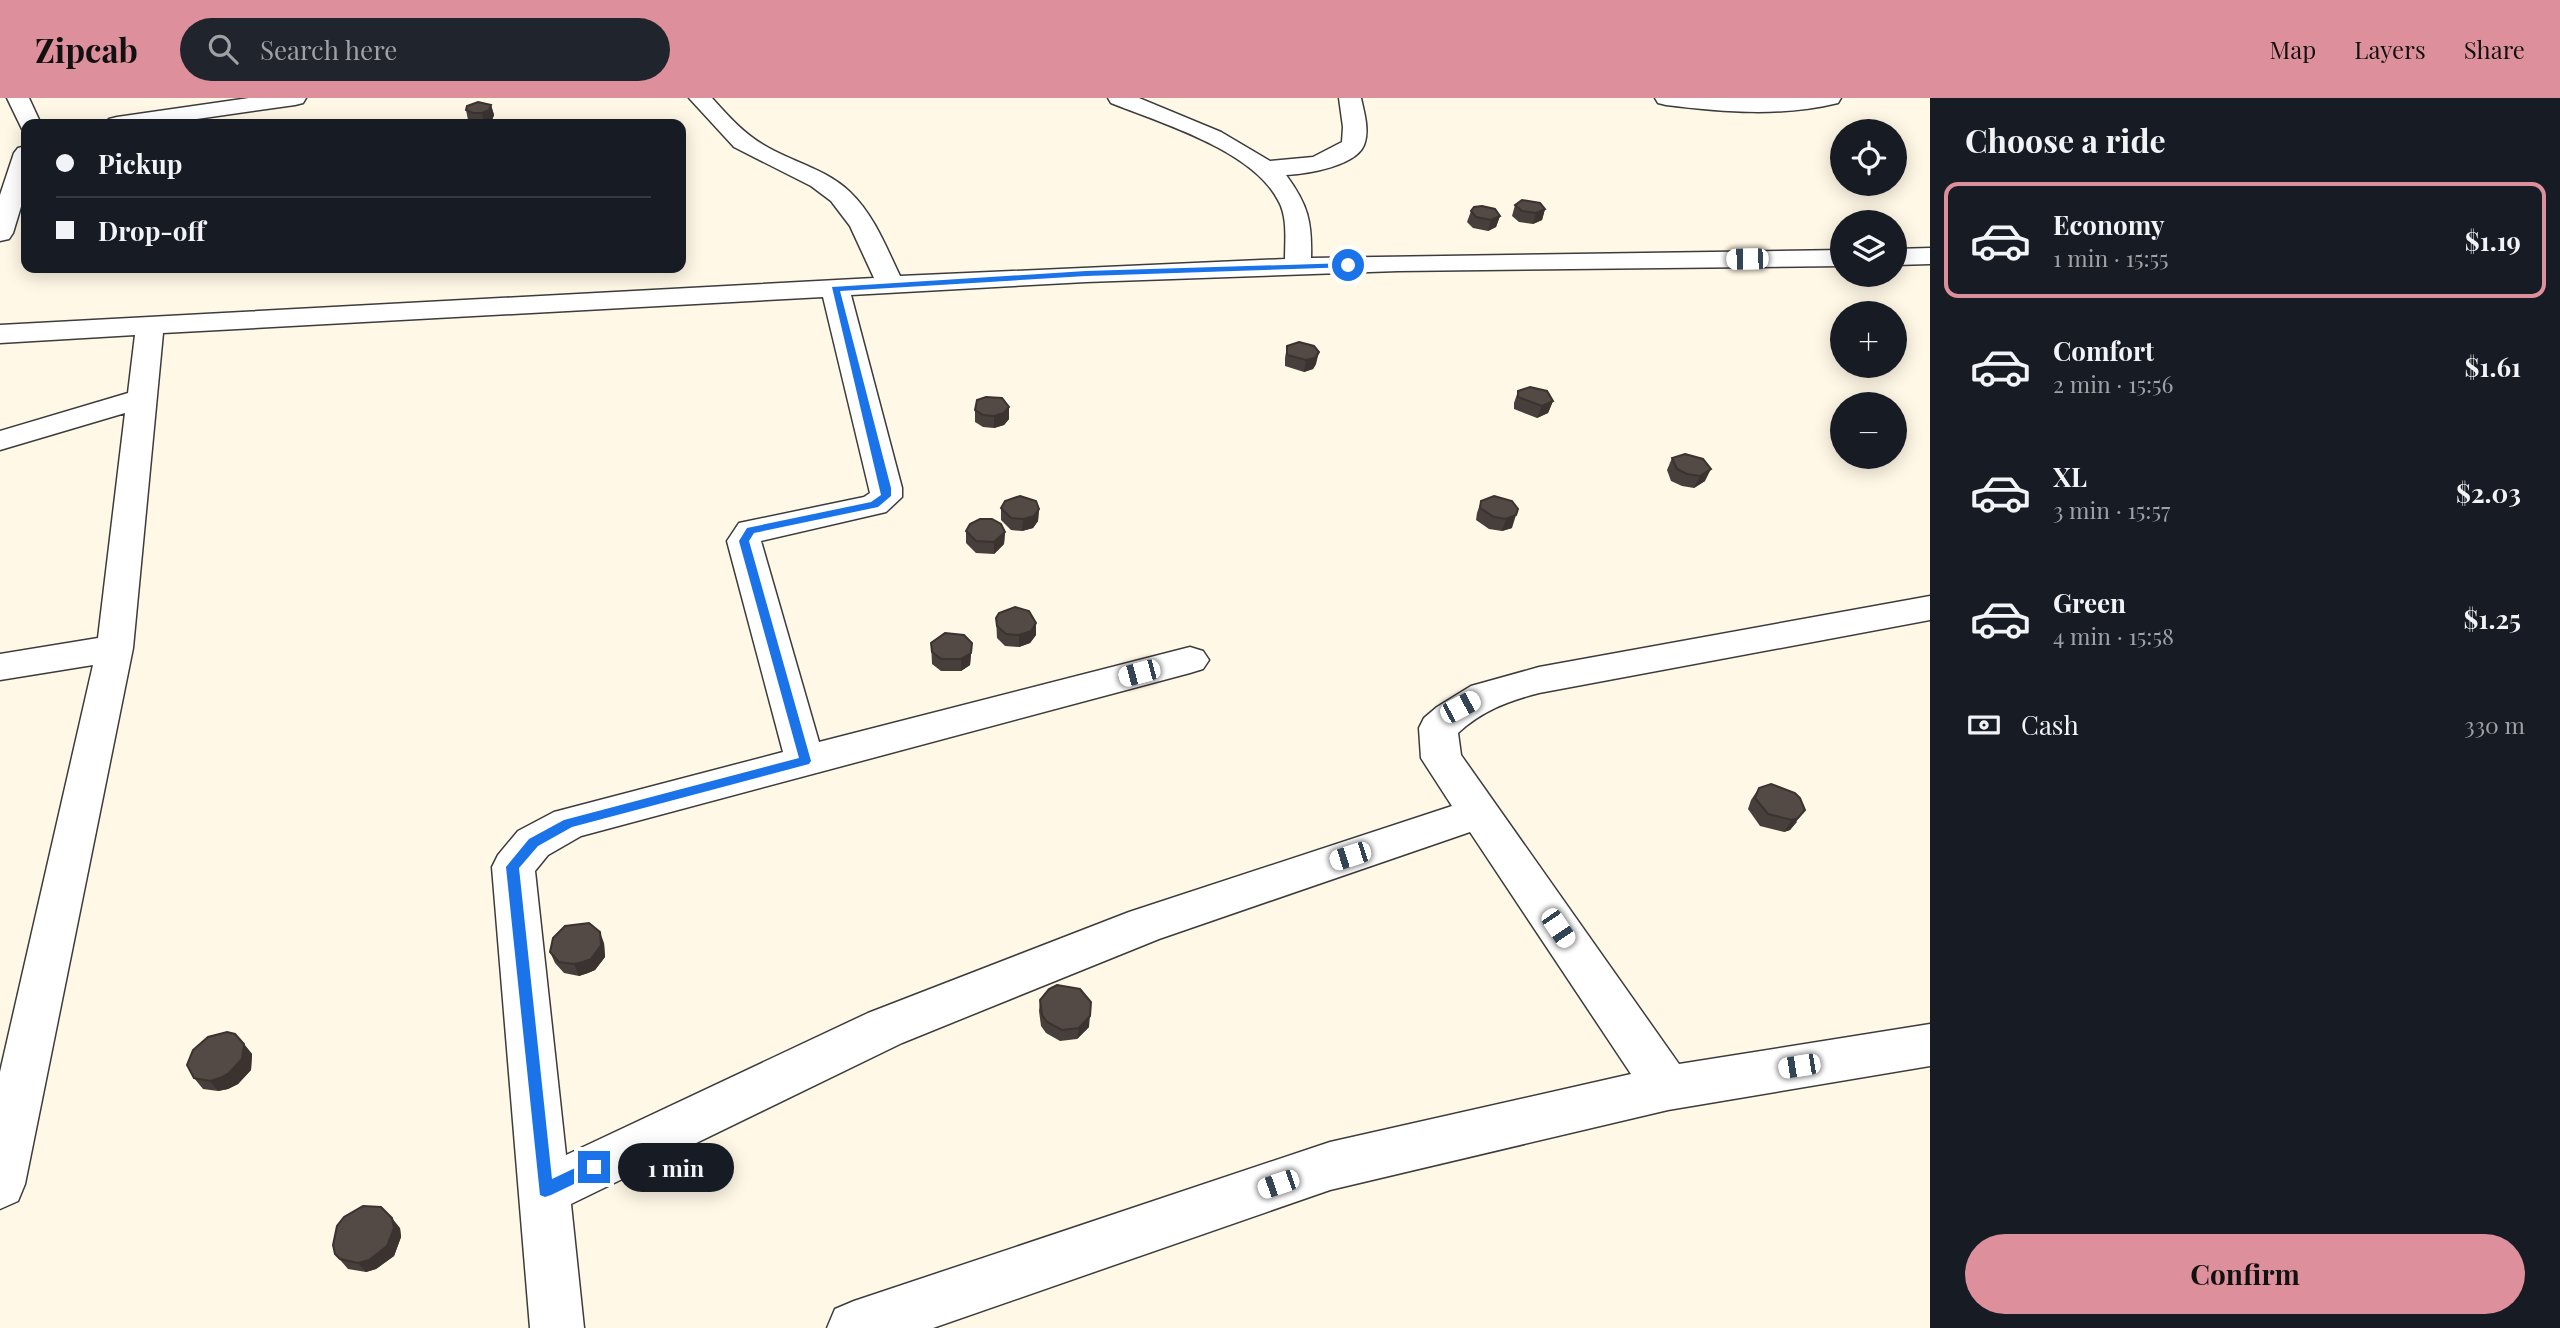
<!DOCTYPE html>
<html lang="en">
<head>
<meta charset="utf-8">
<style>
  :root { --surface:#171b24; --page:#20242c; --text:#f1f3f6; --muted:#9ea1a6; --line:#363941; --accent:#de8f9c }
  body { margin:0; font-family:"Playfair Display",serif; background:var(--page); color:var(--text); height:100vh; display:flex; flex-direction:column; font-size:26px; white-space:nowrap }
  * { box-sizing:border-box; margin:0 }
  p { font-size:23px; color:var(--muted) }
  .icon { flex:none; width:38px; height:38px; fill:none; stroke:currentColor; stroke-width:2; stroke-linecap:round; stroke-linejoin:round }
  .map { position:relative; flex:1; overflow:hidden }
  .details { display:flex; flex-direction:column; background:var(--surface); width:630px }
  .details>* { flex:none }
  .banner { position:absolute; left:21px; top:21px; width:665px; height:154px; border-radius:14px; box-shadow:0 4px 18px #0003; display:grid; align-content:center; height:154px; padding:0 35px; background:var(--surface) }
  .tools { position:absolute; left:1830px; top:21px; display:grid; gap:14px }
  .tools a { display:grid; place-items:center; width:77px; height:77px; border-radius:50%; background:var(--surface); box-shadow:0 4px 18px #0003; font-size:35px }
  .end { position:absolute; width:32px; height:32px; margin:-16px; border:9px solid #1a73e8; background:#fff; box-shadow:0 0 0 4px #fff }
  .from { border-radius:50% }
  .bubble { position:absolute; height:49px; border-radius:24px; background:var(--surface); box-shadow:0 4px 18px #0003; font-size:23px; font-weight:700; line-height:49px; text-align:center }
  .car { position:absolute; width:21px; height:42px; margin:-21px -10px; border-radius:9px; box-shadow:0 0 5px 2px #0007; background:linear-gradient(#fff 24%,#345 0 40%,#fff 0 76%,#345 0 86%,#fff 0) }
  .banner b { display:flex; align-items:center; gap:24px; height:66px; font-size:26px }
  .banner b+b { border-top:2px solid var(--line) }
  .banner i { width:18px; height:18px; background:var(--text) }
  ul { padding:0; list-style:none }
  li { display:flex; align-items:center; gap:21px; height:116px; margin:0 14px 10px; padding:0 21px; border:4px solid transparent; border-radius:14px }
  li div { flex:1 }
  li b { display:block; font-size:26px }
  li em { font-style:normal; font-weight:700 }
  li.on { border-color:var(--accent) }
  li>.icon { width:63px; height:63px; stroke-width:1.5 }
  h2 { padding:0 35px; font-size:32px; line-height:84px }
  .pay { display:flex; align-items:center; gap:18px; height:77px; padding:0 35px; font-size:26px }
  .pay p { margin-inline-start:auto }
  .action { display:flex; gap:14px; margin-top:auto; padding:14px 35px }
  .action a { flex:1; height:80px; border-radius:42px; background:var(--accent); color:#111; font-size:28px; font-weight:700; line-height:80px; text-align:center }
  header { display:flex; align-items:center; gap:42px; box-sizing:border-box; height:98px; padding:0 35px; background:var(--accent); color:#111 }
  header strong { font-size:33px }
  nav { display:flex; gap:38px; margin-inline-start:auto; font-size:24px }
  .search { width:490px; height:63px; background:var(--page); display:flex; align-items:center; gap:18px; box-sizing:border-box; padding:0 24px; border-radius:38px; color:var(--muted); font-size:26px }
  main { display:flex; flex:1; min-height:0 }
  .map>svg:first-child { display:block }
</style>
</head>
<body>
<header>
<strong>Zipcab</strong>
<div class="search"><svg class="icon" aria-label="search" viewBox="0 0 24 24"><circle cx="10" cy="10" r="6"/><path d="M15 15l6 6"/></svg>Search here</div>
<nav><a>Map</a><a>Layers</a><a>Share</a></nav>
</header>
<main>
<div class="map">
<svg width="1930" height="1230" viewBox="0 0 1930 1230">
  <rect width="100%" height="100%" fill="#fff8e6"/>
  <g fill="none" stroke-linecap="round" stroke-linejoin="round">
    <defs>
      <path id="minor" d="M7 0H29L41 26H26V32L22 31Z
        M249 0H306L303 5 295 7 162 26H105L109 21 117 19Z
        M689 0H712C729 19 746 38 769 50 796 65 827 72 850 94 874 117 886 149 900 178L1285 161C1285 142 1288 119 1278 102 1252 52 1161 25 1111 5L1108 0H1139L1221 34 1270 63 1313 59 1342 44 1343 29 1339 0H1361C1364 14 1369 30 1365 44 1360 68 1306 76 1286 77 1308 107 1312 123 1311 160L1843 152V168L1398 173 1086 184 851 197 902 390V399L886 414 761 443 819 644 1190 549 1203 553 1209 562 1203 571 1190 575 581 738 548 757 535 773 566 1057 868 915 1129 814 1452 708 1421 660 1419 630 1424 620 1437 609 1471 588 1539 569 1930 498V522L1539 595C1508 603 1482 613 1458 635L1461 657 1679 966 1930 926V968L1668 1012 1330 1092 933 1230H827L835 1211 854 1203 1330 1044 1631 976 1470 734 1159 841 902 945 571 1106 584 1230H530L492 769 498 757 518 733 554 714 783 654 727 443 739 425 864 399 870 395 823 199 163 235 133 550 25 1086 18 1103 0 1111V974L93 567 0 582V556L98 540 125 315 0 352V333L128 295 135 237 0 245V227L874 180 850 128 831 103 811 88 734 49Z
        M1655 0H1841L1838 5C1782 19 1722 14 1666 7L1658 5Z
        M26 48V92L13 135 9 141 0 143V97L14 55 18 50Z
        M1930 150V166L1895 167V151Z"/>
    </defs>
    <use href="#minor" stroke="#3c3c3c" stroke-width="3"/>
    <use href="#minor" fill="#fff" fill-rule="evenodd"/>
  </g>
  <path fill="#473f3b" d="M491 7 494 17 492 22 484 25 476 26 468 22 466 12Z
    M1515 107 1545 111 1542 122 1533 126 1519 124 1512 118Z
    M1471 113 1500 118 1496 129 1488 133 1473 130 1467 124Z
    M1287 248 1316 266 1313 271 1304 274 1285 268V260Z
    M1518 293 1553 303 1548 315 1537 320 1514 311V305Z
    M975 312 1009 321 1004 327 994 330 983 329 975 324Z
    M1685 356 1705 383 1694 390 1682 388 1671 383 1667 372 1672 360Z
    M1494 398 1512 430 1502 433 1489 431 1476 422 1477 415 1481 403Z
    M1001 410 1039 411 1038 423 1033 430 1022 433 1011 432 1001 422Z
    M966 433 1005 434 1004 446 994 456 976 455 966 445Z
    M996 520 1036 537 1030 545 1019 549 1005 548 997 540Z
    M931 545H972L970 567 961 573H941L932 566Z
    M1759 690 1797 724 1790 732 1784 734 1760 728 1748 711 1751 702Z
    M604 845 605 859 595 872 588 875 579 878 564 875 555 865 550 854Z
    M1040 902 1089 929 1077 941 1060 943 1046 935 1041 928 1039 913Z
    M244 946 252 956 251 972 238 986 228 991 218 993 203 991 194 980Z
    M400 1130 401 1139 394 1158 376 1171 366 1174 348 1171 335 1156Z"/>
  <path fill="#3a3330" d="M491 7 494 17 492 22 484 25 482 15Z
    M1545 111 1542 122 1533 126 1536 115Z
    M1500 118 1496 129 1488 133 1491 122Z
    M1319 254 1316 266 1313 271 1304 274 1306 262Z
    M1553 303 1548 315 1537 320 1542 308Z
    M1009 309V321L1004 327 994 330V318Z
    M1711 371 1705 383 1694 390 1700 378Z
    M1039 411 1038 423 1033 430 1022 433 1023 421Z
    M1516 417 1512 430 1502 433 1506 421Z
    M1005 434 1004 446 994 456V444Z
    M1036 525V537L1030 545 1019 549V537Z
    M972 545 970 567 961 573V561Z
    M1805 712 1790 732 1784 734 1792 722Z
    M600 834 604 845 605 859 595 872 588 875 579 878 574 866Z
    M1090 918 1089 929 1077 941 1079 930Z
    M244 946 252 956 251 972 238 986 228 991 218 993 210 983Z
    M392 1120 400 1130 401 1139 394 1158 376 1171 366 1174 358 1165Z"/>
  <path fill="#534945" stroke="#3a3330" stroke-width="2" d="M478 4 491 7 489 12 482 15H473L466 12 467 8Z
    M1522 102 1540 105 1545 111 1536 115 1522 113 1515 107Z
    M1482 108 1495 111 1500 118 1491 122 1476 119 1471 113 1474 109Z
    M1299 244 1314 248 1319 254 1315 260 1306 262 1287 257V248Z
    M1530 289 1547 293 1553 303 1542 308 1518 299V293Z
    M986 299 1002 300 1009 309 1004 315 994 318 983 317 975 312 977 302Z
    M1685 356 1703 361 1711 371 1700 378 1687 376 1677 371 1672 360Z
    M1020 398 1036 403 1039 411 1034 418 1023 421 1011 420 1001 410 1005 403Z
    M1494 398 1512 403 1518 411 1516 417 1506 421 1494 419 1480 410 1481 403Z
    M980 421H992L1001 426 1005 434 994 444 976 443 966 433 970 426Z
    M1015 509 1029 513 1036 525 1031 533 1019 537 1006 536 997 528 996 520 999 515Z
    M945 535 964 537 972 545 971 555 961 561H941L932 554 931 545Z
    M1771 686 1795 695 1800 700 1805 712 1798 720 1792 722 1768 716 1755 700 1759 690Z
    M589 825 600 834 601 847 591 861 583 864 574 866 559 864 550 854 553 840 565 828Z
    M1057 887 1080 891 1091 904 1090 918 1079 930 1062 932 1047 924 1042 917 1040 902 1049 891Z
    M227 934 235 936 244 946 242 961 229 975 220 980 210 983 194 980 187 967 193 952 208 939Z
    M363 1108 381 1109 392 1120 394 1130 387 1148 369 1162 358 1165 340 1161 335 1156 333 1147 337 1128 344 1119Z"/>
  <path fill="#1a73e8" d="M1348 165 1351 169 1086 178 840 193 891 390V398L878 409 754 435 749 443 811 663 809 666 572 729 538 748 519 770 552 1081 594 1061 599 1064 601 1069 599 1074 551 1097 545 1099 540 1097 506 769 529 741 564 722 799 660 739 443 747 430 871 404 881 397 832 189 1086 173Z"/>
</svg>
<div class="tools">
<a><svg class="icon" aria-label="locate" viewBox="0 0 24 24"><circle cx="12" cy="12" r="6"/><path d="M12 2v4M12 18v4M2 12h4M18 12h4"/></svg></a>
<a><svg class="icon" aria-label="layers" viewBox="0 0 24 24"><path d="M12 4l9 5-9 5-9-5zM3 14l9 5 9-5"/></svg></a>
<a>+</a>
<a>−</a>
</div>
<i class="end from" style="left:1348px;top:167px"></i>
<i class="end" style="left:594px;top:1069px"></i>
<div class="bubble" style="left:618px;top:1045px;width:116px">1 min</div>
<i class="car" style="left:1747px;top:161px;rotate:269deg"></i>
<i class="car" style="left:1139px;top:575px;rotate:255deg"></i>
<i class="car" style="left:1460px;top:609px;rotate:62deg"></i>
<i class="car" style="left:1350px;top:758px;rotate:252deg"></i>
<i class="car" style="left:1558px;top:830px;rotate:146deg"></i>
<i class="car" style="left:1799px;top:968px;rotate:261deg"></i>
<i class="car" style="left:1278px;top:1086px;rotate:251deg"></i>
<div class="banner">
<b><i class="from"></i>Pickup</b>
<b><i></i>Drop-off</b>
</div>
</div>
<section class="details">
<h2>Choose a ride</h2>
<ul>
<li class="on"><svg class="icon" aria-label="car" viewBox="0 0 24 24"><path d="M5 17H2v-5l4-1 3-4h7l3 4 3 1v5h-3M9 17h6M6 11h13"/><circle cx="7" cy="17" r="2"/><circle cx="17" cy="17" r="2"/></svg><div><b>Economy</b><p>1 min · 15:55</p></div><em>$1.19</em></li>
<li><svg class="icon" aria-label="car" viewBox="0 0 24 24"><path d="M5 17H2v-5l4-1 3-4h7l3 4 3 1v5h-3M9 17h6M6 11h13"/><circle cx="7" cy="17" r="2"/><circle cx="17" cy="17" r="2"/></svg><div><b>Comfort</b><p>2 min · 15:56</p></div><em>$1.61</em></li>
<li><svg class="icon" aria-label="car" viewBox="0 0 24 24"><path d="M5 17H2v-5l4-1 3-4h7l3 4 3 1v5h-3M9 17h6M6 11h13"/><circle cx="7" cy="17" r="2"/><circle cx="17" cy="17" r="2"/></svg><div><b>XL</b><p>3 min · 15:57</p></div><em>$2.03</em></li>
<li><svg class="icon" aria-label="car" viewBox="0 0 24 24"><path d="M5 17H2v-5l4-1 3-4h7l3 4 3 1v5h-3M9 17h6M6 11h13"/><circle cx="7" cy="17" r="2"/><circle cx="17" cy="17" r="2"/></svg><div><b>Green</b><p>4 min · 15:58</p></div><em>$1.25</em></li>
</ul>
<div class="pay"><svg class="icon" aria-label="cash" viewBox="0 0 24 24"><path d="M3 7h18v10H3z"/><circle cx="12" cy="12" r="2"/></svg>Cash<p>330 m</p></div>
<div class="action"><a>Confirm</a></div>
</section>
</main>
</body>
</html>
